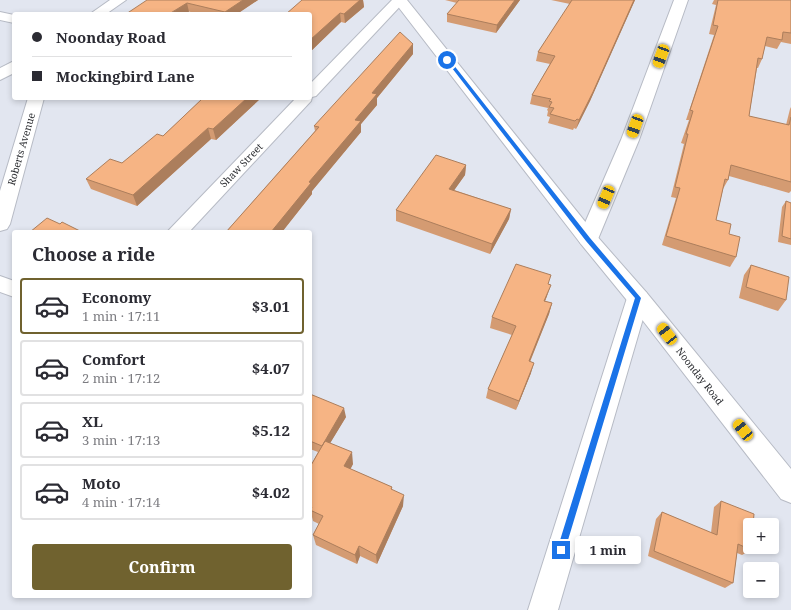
<!DOCTYPE html>
<html lang="en">
<head>
<meta charset="utf-8">
<style>
  :root { --surface:#fff; --page:#f2f2f3; --text:#2b2b33; --muted:#7c7c81; --line:#e1e1e2; --accent:#70622f }
  body { margin:0; font-family:"Noto Serif",serif; background:var(--page); color:var(--text); height:100vh; display:flex; flex-direction:column; font-size:15px; white-space:nowrap }
  * { box-sizing:border-box; margin:0 }
  p { font-size:13px; color:var(--muted) }
  .icon { flex:none; width:22px; height:22px; fill:none; stroke:currentColor; stroke-width:2; stroke-linecap:round; stroke-linejoin:round }
  .map { position:relative; flex:1; overflow:hidden }
  .panel { position:absolute; left:12px; top:230px; width:300px; height:368px; display:flex; flex-direction:column; background:var(--surface); border-radius:4px; box-shadow:0 2px 6px #0003 }
  .panel>* { flex:none }
  .guide { position:absolute; left:12px; top:12px; width:300px; height:88px; border-radius:4px; box-shadow:0 2px 6px #0003; display:grid; align-content:center; height:88px; padding:0 20px; background:var(--surface) }
  .fabs { position:absolute; left:743px; top:518px; display:grid; gap:8px }
  .fabs a { display:grid; place-items:center; width:36px; height:36px; border-radius:4px; background:var(--surface); box-shadow:0 2px 6px #0003; font-size:20px }
  .end { position:absolute; width:18px; height:18px; margin:-9px; border:5px solid #1a73e8; background:#fff; box-shadow:0 0 0 2px #fff }
  .from { border-radius:50% }
  .bubble { position:absolute; height:28px; border-radius:4px; background:var(--surface); box-shadow:0 2px 6px #0003; font-size:13px; font-weight:700; line-height:28px; text-align:center }
  .car { position:absolute; width:12px; height:24px; margin:-12px -6px; border-radius:5px; box-shadow:0 0 3px 1px #0007; background:linear-gradient(#f5c518 24%,#345 0 40%,#f5c518 0 76%,#345 0 86%,#f5c518 0) }
  .guide b { display:flex; align-items:center; gap:14px; height:38px; font-size:15px }
  .guide b+b { border-top:1px solid var(--line) }
  .guide i { width:10px; height:10px; background:var(--text) }
  ul { padding:0; list-style:none }
  li { display:flex; align-items:center; gap:12px; height:56px; margin:0 8px 6px; padding:0 12px; border:2px solid var(--line); border-radius:4px }
  li div { flex:1 }
  li b { display:block; font-size:15px }
  li em { font-style:normal; font-weight:700 }
  li.current { border-color:var(--accent) }
  li>.icon { width:36px; height:36px; stroke-width:1.5 }
  h2 { padding:0 20px; font-size:18px; line-height:48px }
  .cta { display:flex; gap:8px; margin-top:auto; padding:8px 20px }
  .cta a { flex:1; height:46px; border-radius:4px; background:var(--accent); color:#fff; font-size:16px; font-weight:700; line-height:46px; text-align:center }
  .map>svg:first-child { display:block }
</style>
</head>
<body>
<div class="map">
<svg width="791" height="610" viewBox="0 0 791 610">
  <rect width="100%" height="100%" fill="#e2e6f0"/>
  <g fill="none" stroke-linecap="round" stroke-linejoin="round">
    <defs>
      <path id="minor" d="M110 0H126L106 14H90Z
        M392 0H406L316 96 312 97 311 101 189 232H167L296 98H310V84Z
        M674 0H688L639 140 598 239 595 244 588 246 581 244 578 239 621 140Z
        M0 12 14 15V23L0 20Z
        M14 61V73L0 80V68Z
        M28 98H44L10 224 7 229 0 231V191Z
        M0 276 14 281V297L0 292Z
        M638 290 646 292 649 298 558 610H528L627 298 630 292Z"/>
      <path id="tertiary" d="M393 0H407L595 234 646 292 791 469V503L781 499 630 304 581 244Z"/>
    </defs>
    <use href="#minor" stroke="#b7bbc5" stroke-width="2"/>
    <use href="#tertiary" stroke="#b7bbc5" stroke-width="2"/>
    <use href="#minor" fill="#fff" fill-rule="evenodd"/>
    <use href="#tertiary" fill="#fff" fill-rule="evenodd"/>
  </g>
  <path fill="#d49b72" d="M147 0H258L237 14H198Z
    M302 0H363L364 7 345 23 341 22 310 52V14Z
    M445 0H520L496 33 447 22V14L457 3Z
    M551 0H635L590 101 576 129 574 128 573 130 548 123 550 117 547 116 548 111 547 110 548 108 530 104 532 95 550 64 536 61 538 52 570 4Z
    M714 0H791V44L781 42 777 49 765 46 762 59 758 68H757L749 116 786 125 790 109 791 107V191L789 193 729 176 728 180 723 189 716 220 729 234 736 257 730 267 662 245 676 198 671 197 684 144 681 143 689 120H686L714 35 709 34 716 5 712 4Z
    M413 44V54L377 98V105L361 124V132L312 191V194L282 232H226L315 131 314 126Z
    M203 98H261L216 140 211 139 137 206 91 189 86 179 122 163 163 136Z
    M466 165 465 175 454 190 511 209 509 219 490 254 396 221V210Z
    M786 201 791 203V245L778 242 782 207Z
    M751 265 786 300 778 311 739 298 744 275Z
    M548 284 547 296 545 301 552 303 549 314 530 362 531 373 516 410 486 398 488 389 512 335 490 328 492 317Z
    M310 394 346 417 330 443 353 464 350 469 392 487V490L403 506 377 564 360 556 357 564 316 545 313 535 319 524 313 521 312 517 310 516V467L318 452 310 449Z
    M721 501 751 550 742 555 737 553 733 583 725 588 648 556 656 519 662 512 711 533 714 507Z"/>
  <path fill="#ac7e5c" d="M243 0H258L237 14H225V12Z
    M360 0H363L364 7 345 23 344 14Z
    M515 0H520L496 33 497 25Z
    M634 0H635L590 101 576 129 579 120Z
    M187 3 189 12 186 14H169Z
    M340 13 341 22 310 52V40Z
    M413 44V54L377 98V105L361 124V132L312 191V194L282 232H271L355 120 372 93Z
    M247 98H261L216 140 213 129Z
    M208 128 211 139 137 206 133 195Z
    M466 165 465 175 448 199 449 189Z
    M511 209 509 219 490 254 492 244Z
    M551 285 547 296 541 311 544 301Z
    M552 303 549 314 526 371 529 361Z
    M534 363 531 373 516 410 519 401Z
    M344 408 346 417 323 455 322 446Z
    M352 452 353 464 346 478 344 466Z
    M404 495 403 506 377 564 376 555Z
    M359 546 360 556 357 564 355 555Z"/>
  <path fill="#f6b484" stroke="#ac7e5c" d="M147 0H243L225 12 187 3 169 14H126Z
    M302 0H360L344 14 340 13 310 40V14H286Z
    M459 0H515L497 25 447 14Z
    M572 0H634L593 92 579 120 577 119 575 121 550 114 554 108 549 107 552 102 549 101 551 99 532 95 555 56 538 52Z
    M718 0H791V33L783 32 782 40 767 37 762 59 758 58 749 116 789 125 791 117V182L731 165 728 180 725 179 716 220 731 224 729 234 740 237 736 257 666 236 680 188 675 187 688 134H686L693 111 690 110 718 26 713 25Z
    M400 32 413 44 372 93 377 94 355 120 361 121 309 182 311 183 271 232H226L319 127 314 126Z
    M203 98H247L213 129 208 128 133 195 86 179 110 159 122 163 157 134 163 136Z
    M436 155 466 165 449 189 511 209 492 244 396 210Z
    M786 201 791 203V239L782 236Z
    M47 218 60 224 62 222 82 232H30Z
    M516 264 551 275 548 284 551 285 544 301 552 303 529 361 534 363 519 401 488 389 516 326 492 317Z
    M751 265 789 277 786 300 746 287Z
    M310 394 344 408 322 446 310 441Z
    M325 441 352 452 344 466 392 487 391 489 404 495 376 555 359 546 355 555 313 535 323 516 310 510 312 507H310V467Z
    M721 501 754 514 753 525H750V547H751V550L738 544 733 583 654 551 662 512 717 535Z"/>
  <path fill="#1a73e8" d="M445 59H449L590 238 641 298 565 550 561 555 557 550 635 298 586 241Z"/>
  <g text-anchor="middle" stroke-width="3" stroke-linejoin="round" paint-order="stroke">
    <g font-size="10" fill="#2b2d31" stroke="#fff">
      <text transform="translate(21 149) rotate(-74)" y="4">Roberts Avenue</text>
      <text transform="translate(241 165) rotate(-46)" y="4">Shaw Street</text>
      <text transform="translate(700 376) rotate(52)" y="4">Noonday Road</text>
    </g>
  </g>
</svg>
<div class="fabs">
<a>+</a>
<a>−</a>
</div>
<i class="end from" style="left:447px;top:60px"></i>
<i class="end" style="left:561px;top:550px"></i>
<div class="bubble" style="left:575px;top:536px;width:66px">1 min</div>
<i class="car" style="left:661px;top:56px;rotate:200deg"></i>
<i class="car" style="left:635px;top:126px;rotate:200deg"></i>
<i class="car" style="left:606px;top:197px;rotate:203deg"></i>
<i class="car" style="left:667px;top:334px;rotate:322deg"></i>
<i class="car" style="left:743px;top:430px;rotate:321deg"></i>
<div class="guide">
<b><i class="from"></i>Noonday Road</b>
<b><i></i>Mockingbird Lane</b>
</div>
<section class="panel">
<h2>Choose a ride</h2>
<ul>
<li class="current"><svg class="icon" aria-label="car" viewBox="0 0 24 24"><path d="M5 17H2v-5l4-1 3-4h7l3 4 3 1v5h-3M9 17h6M6 11h13"/><circle cx="7" cy="17" r="2"/><circle cx="17" cy="17" r="2"/></svg><div><b>Economy</b><p>1 min · 17:11</p></div><em>$3.01</em></li>
<li><svg class="icon" aria-label="car" viewBox="0 0 24 24"><path d="M5 17H2v-5l4-1 3-4h7l3 4 3 1v5h-3M9 17h6M6 11h13"/><circle cx="7" cy="17" r="2"/><circle cx="17" cy="17" r="2"/></svg><div><b>Comfort</b><p>2 min · 17:12</p></div><em>$4.07</em></li>
<li><svg class="icon" aria-label="car" viewBox="0 0 24 24"><path d="M5 17H2v-5l4-1 3-4h7l3 4 3 1v5h-3M9 17h6M6 11h13"/><circle cx="7" cy="17" r="2"/><circle cx="17" cy="17" r="2"/></svg><div><b>XL</b><p>3 min · 17:13</p></div><em>$5.12</em></li>
<li><svg class="icon" aria-label="car" viewBox="0 0 24 24"><path d="M5 17H2v-5l4-1 3-4h7l3 4 3 1v5h-3M9 17h6M6 11h13"/><circle cx="7" cy="17" r="2"/><circle cx="17" cy="17" r="2"/></svg><div><b>Moto</b><p>4 min · 17:14</p></div><em>$4.02</em></li>
</ul>
<div class="cta"><a>Confirm</a></div>
</section>
</div>
</body>
</html>
